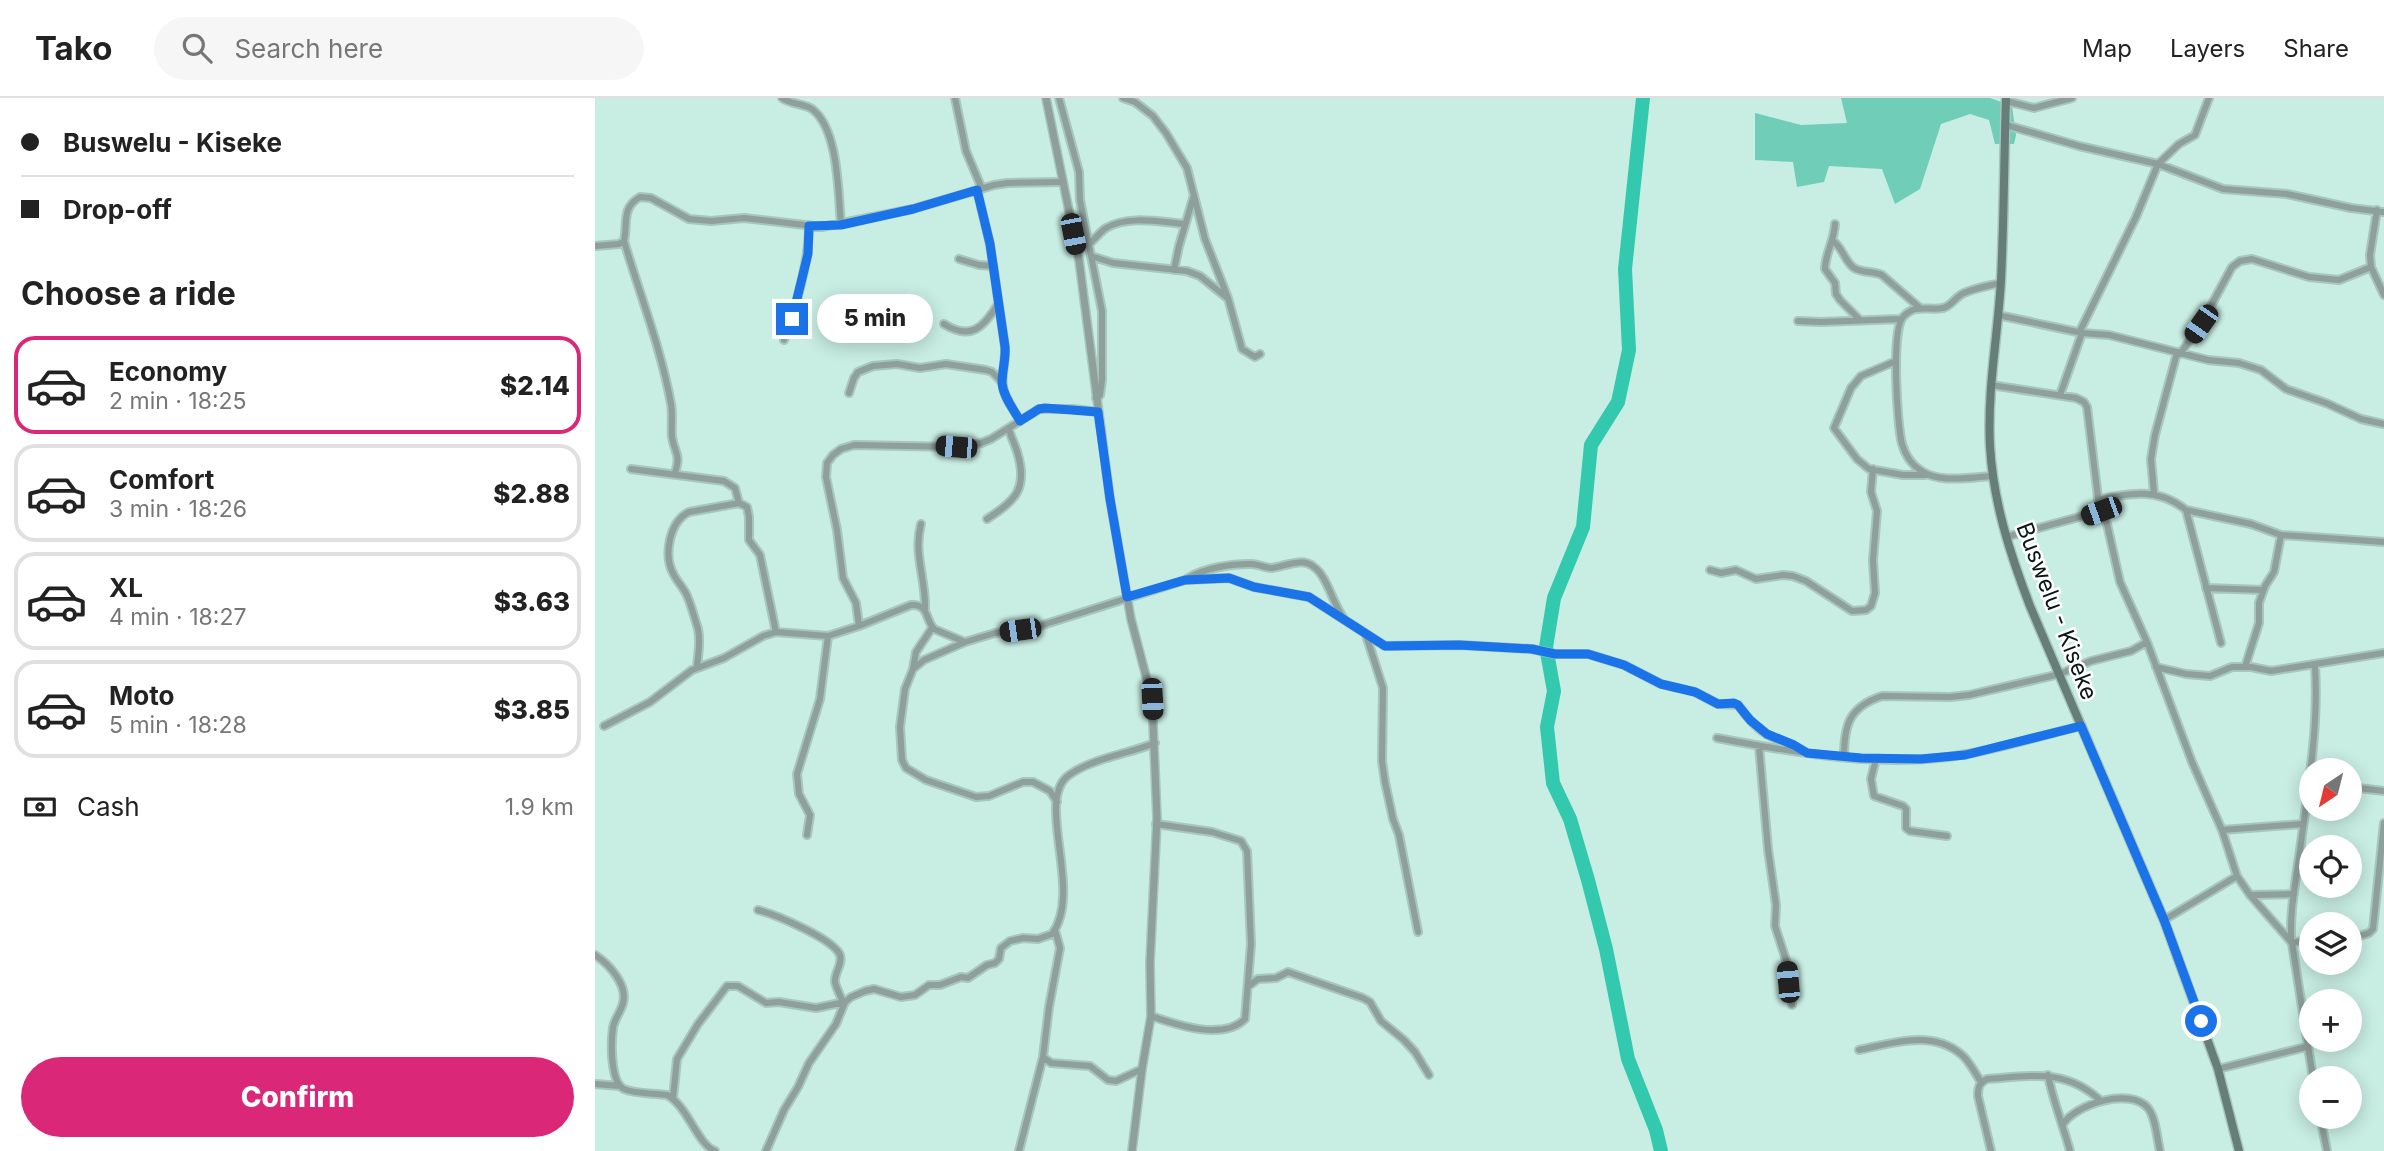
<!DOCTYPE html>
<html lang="en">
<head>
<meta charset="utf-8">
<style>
  :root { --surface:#fff; --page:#f6f6f6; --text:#222; --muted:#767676; --line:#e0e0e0; --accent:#db2777 }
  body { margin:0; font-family:Inter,sans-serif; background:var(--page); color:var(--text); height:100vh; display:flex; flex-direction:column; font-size:26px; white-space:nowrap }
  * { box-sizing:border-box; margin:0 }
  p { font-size:23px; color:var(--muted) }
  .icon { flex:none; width:38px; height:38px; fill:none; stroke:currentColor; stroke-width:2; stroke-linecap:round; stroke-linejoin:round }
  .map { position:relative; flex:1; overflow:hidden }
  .details { display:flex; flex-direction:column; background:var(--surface); width:595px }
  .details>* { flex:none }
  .top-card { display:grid; align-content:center; height:154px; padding:0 21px; background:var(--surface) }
  .needle { width:46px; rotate:215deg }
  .buttons { position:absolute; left:1704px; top:660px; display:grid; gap:14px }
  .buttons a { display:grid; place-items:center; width:63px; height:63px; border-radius:50%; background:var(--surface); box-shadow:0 4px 18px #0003; font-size:35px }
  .end { position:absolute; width:32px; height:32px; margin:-16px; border:9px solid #1a73e8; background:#fff; box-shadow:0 0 0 4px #fff }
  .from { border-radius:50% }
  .bubble { position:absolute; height:49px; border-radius:24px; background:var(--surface); box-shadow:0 4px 18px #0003; font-size:23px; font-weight:800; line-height:49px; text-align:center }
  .car { position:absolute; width:21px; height:42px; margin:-21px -10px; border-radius:9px; box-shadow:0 0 5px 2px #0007; background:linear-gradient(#222 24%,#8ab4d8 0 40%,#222 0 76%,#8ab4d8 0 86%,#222 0) }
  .top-card b { display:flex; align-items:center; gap:24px; height:66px; font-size:26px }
  .top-card b+b { border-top:2px solid var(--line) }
  .top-card i { width:18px; height:18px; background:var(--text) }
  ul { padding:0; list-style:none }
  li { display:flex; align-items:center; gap:21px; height:98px; margin:0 14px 10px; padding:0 7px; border:4px solid var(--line); border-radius:21px }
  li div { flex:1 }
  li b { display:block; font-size:26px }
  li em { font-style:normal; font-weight:800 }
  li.active { border-color:var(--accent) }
  li>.icon { width:63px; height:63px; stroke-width:1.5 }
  h2 { padding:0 21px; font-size:32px; line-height:84px }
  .pay { display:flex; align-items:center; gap:18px; height:77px; padding:0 21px; font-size:26px }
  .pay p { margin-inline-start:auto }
  .cta { display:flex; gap:14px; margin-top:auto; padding:14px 21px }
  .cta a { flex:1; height:80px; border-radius:42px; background:var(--accent); color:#fff; font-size:28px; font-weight:800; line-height:80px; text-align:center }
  header { display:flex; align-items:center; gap:42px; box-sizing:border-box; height:98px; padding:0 35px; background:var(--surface); border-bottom:2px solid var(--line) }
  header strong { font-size:33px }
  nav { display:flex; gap:38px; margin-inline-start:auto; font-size:24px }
  .search { width:490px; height:63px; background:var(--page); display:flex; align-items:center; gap:18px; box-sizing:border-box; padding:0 24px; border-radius:38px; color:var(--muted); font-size:26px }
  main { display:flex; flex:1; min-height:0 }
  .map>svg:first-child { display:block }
</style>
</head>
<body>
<header>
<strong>Tako</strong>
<div class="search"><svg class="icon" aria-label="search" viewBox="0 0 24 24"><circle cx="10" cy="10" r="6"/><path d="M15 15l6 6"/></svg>Search here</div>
<nav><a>Map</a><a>Layers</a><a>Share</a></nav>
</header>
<main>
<section class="details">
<div class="top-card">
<b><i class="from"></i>Buswelu - Kiseke</b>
<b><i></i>Drop-off</b>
</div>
<h2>Choose a ride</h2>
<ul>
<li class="active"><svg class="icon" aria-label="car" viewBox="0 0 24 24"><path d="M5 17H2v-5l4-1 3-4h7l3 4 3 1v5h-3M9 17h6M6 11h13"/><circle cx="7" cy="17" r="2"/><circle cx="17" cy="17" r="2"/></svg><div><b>Economy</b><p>2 min · 18:25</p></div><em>$2.14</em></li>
<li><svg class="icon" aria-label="car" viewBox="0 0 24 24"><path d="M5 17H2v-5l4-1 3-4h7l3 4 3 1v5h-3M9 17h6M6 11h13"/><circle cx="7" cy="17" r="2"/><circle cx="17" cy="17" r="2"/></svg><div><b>Comfort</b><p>3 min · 18:26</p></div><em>$2.88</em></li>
<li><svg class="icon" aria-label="car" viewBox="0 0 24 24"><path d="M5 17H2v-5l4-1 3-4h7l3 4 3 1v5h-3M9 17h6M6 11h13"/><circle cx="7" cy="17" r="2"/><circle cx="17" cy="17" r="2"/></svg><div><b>XL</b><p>4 min · 18:27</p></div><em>$3.63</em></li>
<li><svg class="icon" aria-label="car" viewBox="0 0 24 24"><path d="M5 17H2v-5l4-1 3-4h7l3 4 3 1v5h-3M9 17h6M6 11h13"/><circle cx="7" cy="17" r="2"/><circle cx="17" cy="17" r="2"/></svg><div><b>Moto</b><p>5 min · 18:28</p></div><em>$3.85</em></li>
</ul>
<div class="pay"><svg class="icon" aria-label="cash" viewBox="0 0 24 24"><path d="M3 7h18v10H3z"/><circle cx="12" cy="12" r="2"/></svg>Cash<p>1.9 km</p></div>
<div class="cta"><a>Confirm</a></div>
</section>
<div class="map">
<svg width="1789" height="1053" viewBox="0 0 1789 1053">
  <rect width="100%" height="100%" fill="#c8ede3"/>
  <path fill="#6fcdb8" d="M1246 0H1395L1417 8 1421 37 1419 46H1400L1394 22 1375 16 1346 26 1325 91 1300 106 1287 71 1234 68 1229 84 1202 89 1198 64 1160 62V15L1206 27 1252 25Z"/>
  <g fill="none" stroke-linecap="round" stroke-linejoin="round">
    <path stroke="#33c9ae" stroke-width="14" d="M1048 0 1030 171 1034 252 1023 304 996 347 988 429 959 500 951 549 959 593 952 629 958 685 975 721 993 782 1011 851 1033 961 1061 1032 1066 1053"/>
    <defs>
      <path id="minor" d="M187 0C197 7 208 5 217 11 244 31 243 96 246 126
        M360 0 371 53 387 91
        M464 0 484 74 485 102 507 213V282L505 297 501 300
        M528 0 540 4 558 18 571 35 592 70 610 141 633 200 647 251 660 259 665 256
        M1411 3 1439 10 1477 0
        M1411 27 1484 48 1563 66 1628 91 1692 96 1756 110 1789 114
        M382 92 395 146 410 249C411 262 406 275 408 288 409 300 419 312 425 323
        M1782 112 1775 157 1776 169 1789 197
        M1240 126C1239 144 1230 156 1230 171L1240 185 1241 196 1245 202 1264 221
        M29 143C45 197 66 250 76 306 78 317 76 328 77 339 80 357 86 355 80 375
        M1238 143C1248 150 1250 164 1259 170 1267 175 1279 173 1287 177L1325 210
        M494 146C500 141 505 134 511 130 533 117 565 124 590 126
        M0 148 24 146 29 143C33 125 26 110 45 99L56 100 94 121 116 123 149 120 227 129 318 111 399 87 413 85 468 84
        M496 158 518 165 592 173 605 178 631 199
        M364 161 384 167 398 168
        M579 172 584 148 599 97
        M1403 217 1487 235 1514 237 1613 262 1644 265 1666 272 1691 291 1731 305 1766 321 1789 326
        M1203 223 1226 224 1306 221
        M349 226C376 243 389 229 403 206
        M1484 235 1541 119 1563 66 1584 46 1600 37 1614 0
        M189 242C201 208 214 165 214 128
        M1585 256 1606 226 1637 169 1645 163 1657 161 1714 179 1744 182 1776 169
        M1301 263 1266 278 1256 290 1239 330 1262 361 1274 371 1308 377H1330
        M1396 287 1481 300 1489 304 1492 309 1504 408 1512 426 1525 484 1552 544 1597 664 1627 732 1642 778 1655 797 1697 845 1718 980
        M254 295 259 280 263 274 278 268 302 266 325 270 351 266 391 272 397 274 407 284
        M1465 297 1487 235
        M36 371 129 383 140 390 144 405
        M1398 378C1375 379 1344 386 1325 372 1316 366 1310 356 1307 346 1302 327 1296 232 1308 219 1320 205 1333 213 1348 210 1357 208 1361 198 1369 195 1380 190 1393 188 1405 185
        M1559 395 1556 361 1560 337 1582 255
        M1503 402C1536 394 1564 390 1591 412L1626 545
        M1591 412 1656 426 1686 437 1789 444
        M392 421C419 403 433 392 423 357 421 348 416 340 414 331
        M326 426C318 455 331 481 330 511
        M1411 439 1506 413
        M1115 472 1126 475 1141 472 1161 481 1188 477 1198 478 1211 483 1257 513 1271 512 1276 508 1280 495 1278 462 1282 413 1276 394 1278 371
        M593 480C610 470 635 466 656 466 663 466 670 470 677 470 691 468 707 459 719 469 732 478 738 506 749 521
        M1611 490 1668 492
        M264 528 261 505 248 480 242 432 231 379 232 365 238 357 246 351 259 347 361 349 386 345 396 341 444 311H478L503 314
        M771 537 788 590 787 663 790 684 798 721 804 737 823 834
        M102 569C103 556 106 544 103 531 100 521 97 510 93 500 90 491 83 485 79 477 68 458 74 424 94 414L144 405 152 409 154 419V442L165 457 181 534
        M1561 569 1591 576 1615 578 1637 569H1656L1676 573 1789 555
        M1650 569 1664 525V505L1670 488 1679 474 1686 437
        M318 571 321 554 337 530
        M9 628 55 604 97 572 129 560 168 538 181 534 233 538 264 528 316 507C334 506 330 521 339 531L370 544
        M1122 640C1201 655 1291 671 1372 656 1410 649 1448 637 1486 628
        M1164 648 1173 751 1181 807 1180 828 1191 862 1197 907
        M1249 659C1249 627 1254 609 1287 598L1355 599 1374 597 1465 576 1496 563 1536 553 1552 544
        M1281 661 1276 681 1279 698 1308 708 1311 711V730L1315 733 1352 738
        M1755 689 1789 693
        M462 704 455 693 438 684H428L394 698 381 699 331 682 311 670 307 662 305 629 310 591 318 571 329 562 370 544 400 535 435 531 590 482 634 480 659 489 714 499 790 548 865 547 937 551 960 556H993L1029 567 1066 586 1100 594 1123 606 1143 607C1151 618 1160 629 1171 636 1185 643 1199 647 1212 655
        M1627 732 1708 726
        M212 737 215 717 204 696 202 676 225 601 233 538
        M1655 797 1699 796
        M163 812C179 816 239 841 245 857 248 866 239 875 240 884 241 890 246 898 248 905
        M1569 822 1642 778
        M1696 841C1695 814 1700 787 1704 760 1712 696 1724 632 1720 568
        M1755 841 1774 835 1778 831 1789 725
        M1697 845 1717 841
        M0 857C14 866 33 887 28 905 26 914 19 921 18 930 16 944 15 984 29 991 40 996 59 995 72 997 93 1008 102 1046 120 1053
        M655 887 663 881 681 880 693 874 768 900 775 904 786 923 809 942 820 954 834 977
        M556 918C582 927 628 943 650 921L656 846 652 753 646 743 617 734 561 726
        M1264 952C1297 945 1338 931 1367 957 1375 964 1380 975 1386 984
        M448 959 456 965 495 968 513 982 521 983 547 971
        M1623 971 1711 949
        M1453 977C1458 1003 1468 1027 1475 1053
        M0 986 25 988
        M78 1000 82 961 103 926 132 888H143L171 905 184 904 221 910 250 904
        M1725 1018 1732 1053
        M1468 1026C1481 1006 1535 989 1553 1010 1561 1020 1562 1041 1565 1053
        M171 1053 189 1012 203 989 214 965 241 926 250 904 256 899 270 893 279 891 306 899 320 897 334 887H345L366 879 373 880 392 867 400 865 404 861 406 850 415 843 428 840 443 841 457 836C489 793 439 702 474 677 498 660 533 656 560 645
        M424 1053 448 959 454 909 465 850 460 832
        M1396 1053 1383 998C1383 989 1384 985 1392 981 1436 978 1471 970 1506 1003"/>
      <path id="tertiary" d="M451 0 484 162 515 401 536 521 557 601 562 720 555 865 556 918 547 971 537 1053"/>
      <path id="secondary" d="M1411 0C1409 61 1409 121 1406 182 1403 237 1392 292 1395 348 1398 403 1415 456 1435 508L1569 822 1623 971 1644 1053"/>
    </defs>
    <use href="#minor" stroke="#a6c6be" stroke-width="10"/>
    <use href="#tertiary" stroke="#a6c6be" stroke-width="10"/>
    <use href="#secondary" stroke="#a6c6be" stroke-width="11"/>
    <use href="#minor" stroke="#8f9f9a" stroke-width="6"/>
    <use href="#tertiary" stroke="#8f9f9a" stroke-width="7"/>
    <use href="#secondary" stroke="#677d77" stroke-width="8"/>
  </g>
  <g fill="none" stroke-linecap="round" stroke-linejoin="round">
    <path stroke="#1a73e8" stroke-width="9" d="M197 221 213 156 214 128 246 127 318 111 382 92 395 146 410 249C411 261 407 273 407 285 408 298 419 312 425 323L444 311 450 310 503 314 515 401 532 499 590 482 634 480 659 489 714 499 790 548 864 547 937 551 960 556H993L1029 567 1066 586 1100 594 1123 606 1139 605 1143 607 1155 622 1172 636 1199 647 1212 655 1266 660 1326 661 1370 657 1486 628 1569 822 1606 923"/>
  </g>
  <g text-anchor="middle" stroke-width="5" stroke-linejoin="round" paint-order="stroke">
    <g font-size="23" fill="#0a1714" stroke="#fff">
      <text transform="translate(1462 513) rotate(69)" y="8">Buswelu - Kiseke</text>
    </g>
  </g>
</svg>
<div class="buttons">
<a><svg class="needle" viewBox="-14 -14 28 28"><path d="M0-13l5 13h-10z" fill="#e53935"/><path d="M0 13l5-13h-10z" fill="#767676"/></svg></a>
<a><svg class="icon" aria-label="locate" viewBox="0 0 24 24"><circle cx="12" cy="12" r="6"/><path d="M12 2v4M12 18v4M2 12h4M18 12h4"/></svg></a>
<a><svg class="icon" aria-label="layers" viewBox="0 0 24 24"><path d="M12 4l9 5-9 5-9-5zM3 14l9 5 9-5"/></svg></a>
<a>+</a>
<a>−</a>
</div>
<i class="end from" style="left:1606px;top:923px"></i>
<i class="end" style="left:197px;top:221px"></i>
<div class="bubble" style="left:222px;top:196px;width:116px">5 min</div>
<i class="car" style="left:478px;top:136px;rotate:169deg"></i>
<i class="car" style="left:1606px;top:226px;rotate:215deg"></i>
<i class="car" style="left:361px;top:349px;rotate:275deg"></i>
<i class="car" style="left:1506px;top:413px;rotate:250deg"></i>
<i class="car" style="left:425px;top:532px;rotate:262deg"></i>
<i class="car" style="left:557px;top:601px;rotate:177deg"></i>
<i class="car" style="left:1193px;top:884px;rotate:355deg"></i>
</div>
</main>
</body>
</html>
